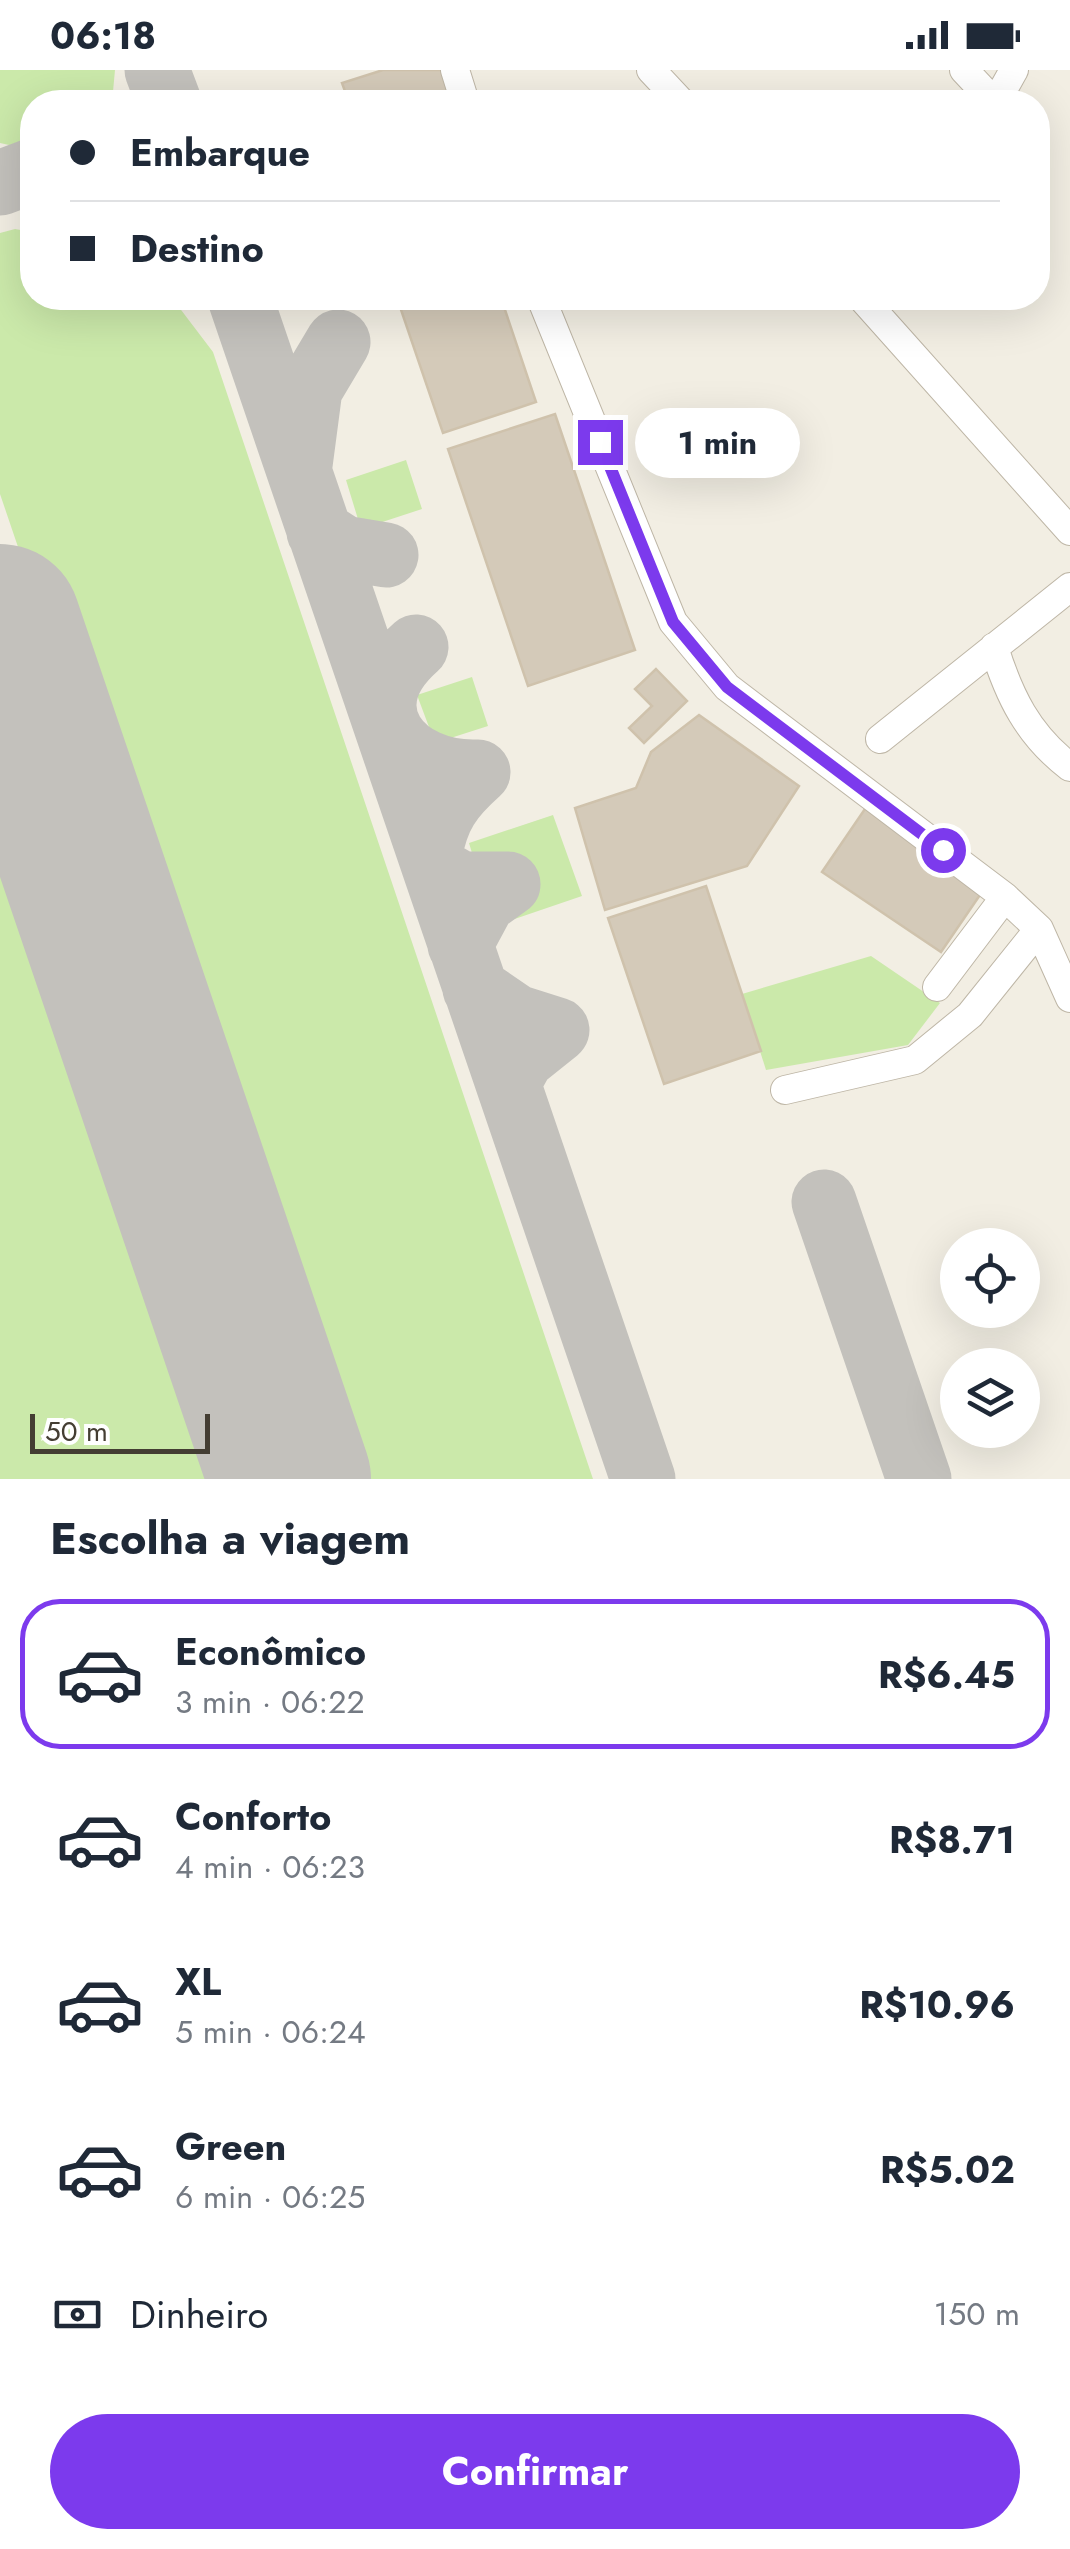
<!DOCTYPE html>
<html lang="pt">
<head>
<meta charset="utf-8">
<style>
  :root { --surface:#fff; --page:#f2f2f3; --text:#1f2937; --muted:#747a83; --line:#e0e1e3; --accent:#7c3aed }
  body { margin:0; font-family:Jost,sans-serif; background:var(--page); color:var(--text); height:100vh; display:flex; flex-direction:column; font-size:38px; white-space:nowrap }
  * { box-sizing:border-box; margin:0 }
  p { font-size:32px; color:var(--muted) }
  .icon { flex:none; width:55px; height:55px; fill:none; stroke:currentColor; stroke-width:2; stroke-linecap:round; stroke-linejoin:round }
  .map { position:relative; height:1409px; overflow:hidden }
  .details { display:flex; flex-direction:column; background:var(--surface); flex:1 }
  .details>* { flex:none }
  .hud { position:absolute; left:20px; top:20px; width:1030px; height:220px; border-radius:40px; box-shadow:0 10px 40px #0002; display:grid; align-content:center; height:220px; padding:0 50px; background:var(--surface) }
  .fabs { position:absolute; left:940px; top:1158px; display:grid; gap:20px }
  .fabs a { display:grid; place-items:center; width:100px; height:100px; border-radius:50%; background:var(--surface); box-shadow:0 10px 40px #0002; font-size:50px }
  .scale { position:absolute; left:30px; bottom:25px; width:180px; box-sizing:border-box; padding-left:10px; border:5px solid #443e33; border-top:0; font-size:28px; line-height:35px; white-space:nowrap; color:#443e33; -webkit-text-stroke:8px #fff; paint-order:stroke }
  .end { position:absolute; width:45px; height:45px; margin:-22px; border:12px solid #7c3aed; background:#fff; box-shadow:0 0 0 5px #fff }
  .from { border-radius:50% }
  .bubble { position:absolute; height:70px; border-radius:35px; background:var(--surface); box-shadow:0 10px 40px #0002; font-size:32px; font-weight:700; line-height:70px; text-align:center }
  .hud b { display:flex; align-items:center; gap:35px; height:95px; font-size:38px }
  .hud b+b { border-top:2px solid var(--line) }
  .hud i { width:25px; height:25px; background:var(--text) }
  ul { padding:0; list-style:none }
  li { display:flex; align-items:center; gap:30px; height:150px; margin:0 20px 15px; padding:0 30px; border:5px solid transparent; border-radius:40px }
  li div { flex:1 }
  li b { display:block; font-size:38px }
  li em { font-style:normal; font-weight:700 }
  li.selected { border-color:var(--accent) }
  li>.icon { width:90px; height:90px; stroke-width:1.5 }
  h2 { padding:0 50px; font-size:45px; line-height:120px }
  .pay { display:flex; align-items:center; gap:25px; height:110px; padding:0 50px; font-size:38px }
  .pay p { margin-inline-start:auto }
  .button { display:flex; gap:20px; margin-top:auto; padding:20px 50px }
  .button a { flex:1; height:115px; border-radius:60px; background:var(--accent); color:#fff; font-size:40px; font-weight:700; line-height:115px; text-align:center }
  .status { display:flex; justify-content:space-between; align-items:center; height:70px; padding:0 50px; background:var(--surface); direction:ltr }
  .status svg { height:28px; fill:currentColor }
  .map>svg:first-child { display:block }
</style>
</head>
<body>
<div class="status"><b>06:18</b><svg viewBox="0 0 49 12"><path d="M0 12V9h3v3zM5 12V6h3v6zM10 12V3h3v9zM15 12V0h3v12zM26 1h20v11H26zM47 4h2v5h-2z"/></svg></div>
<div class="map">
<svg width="1070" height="1409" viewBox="0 0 1070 1409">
  <rect width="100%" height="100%" fill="#f2eee3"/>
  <path fill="#cbe9aa" d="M0 0H115L112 32H32V80L0 73Z
    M15 159 32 162V228H172L213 282 593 1409H335L0 424V163Z
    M406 390 422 439 361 459 346 410Z
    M472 607 488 656 435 673 417 625Z
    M553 745 582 826 494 856 469 773Z
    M0 749 224 1409H0Z
    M871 886 940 933 908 975 766 1000 742 924Z"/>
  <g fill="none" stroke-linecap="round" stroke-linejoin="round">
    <path stroke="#c3c1bc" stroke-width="65" d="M157 0 169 32
      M0 113 32 101
      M240 228 643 1409
      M300 395 310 319 338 272
      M319 462 344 478 386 485
      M416 577C346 639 402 705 478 702 450 727 437 745 430 783
      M435 799 461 814H508L483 832 460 875
      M475 919 516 947 557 960 522 988 508 1013
      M824 1132 919 1409"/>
    <path stroke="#c3c1bc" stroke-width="162" d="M0 555 290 1409"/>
  </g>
  <path fill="#d4cab9" stroke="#cfc2ac" stroke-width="2.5" d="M383 0H441L452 32H349L342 13Z
    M397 228H501L536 332 443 363Z
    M555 344 635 580 528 616 448 379Z
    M656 599 687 631 644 673 629 658 652 636 635 619Z
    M699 645 799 716 747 796 605 840 575 738 636 718 651 682Z
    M867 736 984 819 941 882 822 802Z
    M706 816 761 981 664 1014 608 848Z"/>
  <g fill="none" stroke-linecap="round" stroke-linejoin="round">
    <defs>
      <path id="minor" d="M455 0 465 32
        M651 0 681 32
        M964 0 994 32
        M996 32 1014 0
        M541 228 673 552 727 617 1005 827 1039 859 1070 928
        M862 228 1070 461
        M994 577C1009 626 1028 665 1070 697
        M880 669 1070 517
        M937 917 1005 827
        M785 1020 915 990 970 945 1039 859"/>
    </defs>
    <use href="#minor" stroke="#beb6a6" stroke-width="30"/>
    <use href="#minor" stroke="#fff" stroke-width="28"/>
  </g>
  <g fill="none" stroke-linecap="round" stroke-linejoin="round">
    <path stroke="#7c3aed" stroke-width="12" d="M600 372 673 552 727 617 943 780"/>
  </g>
</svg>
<div class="fabs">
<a><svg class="icon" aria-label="locate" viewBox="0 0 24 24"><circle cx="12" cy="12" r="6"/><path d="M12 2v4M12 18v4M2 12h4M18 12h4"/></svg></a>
<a><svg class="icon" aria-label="layers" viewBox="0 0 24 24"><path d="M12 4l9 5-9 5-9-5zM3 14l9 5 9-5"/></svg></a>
</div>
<div class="scale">50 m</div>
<i class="end from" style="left:943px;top:780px"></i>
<i class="end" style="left:600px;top:372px"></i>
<div class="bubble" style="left:635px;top:338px;width:165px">1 min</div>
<div class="hud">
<b><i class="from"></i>Embarque</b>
<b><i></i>Destino</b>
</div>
</div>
<section class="details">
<h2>Escolha a viagem</h2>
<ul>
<li class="selected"><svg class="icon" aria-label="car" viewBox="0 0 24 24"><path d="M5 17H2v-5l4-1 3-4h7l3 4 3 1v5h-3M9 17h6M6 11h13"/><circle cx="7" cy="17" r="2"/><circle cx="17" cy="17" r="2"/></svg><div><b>Econômico</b><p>3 min · 06:22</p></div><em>R$6.45</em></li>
<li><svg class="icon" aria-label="car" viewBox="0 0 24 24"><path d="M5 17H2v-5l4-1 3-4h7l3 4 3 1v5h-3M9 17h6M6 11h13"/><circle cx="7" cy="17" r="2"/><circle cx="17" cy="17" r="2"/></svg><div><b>Conforto</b><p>4 min · 06:23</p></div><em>R$8.71</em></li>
<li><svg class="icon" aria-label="car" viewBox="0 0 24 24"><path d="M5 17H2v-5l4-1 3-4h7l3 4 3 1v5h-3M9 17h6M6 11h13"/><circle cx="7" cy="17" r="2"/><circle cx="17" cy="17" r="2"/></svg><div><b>XL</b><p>5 min · 06:24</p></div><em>R$10.96</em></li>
<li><svg class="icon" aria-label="car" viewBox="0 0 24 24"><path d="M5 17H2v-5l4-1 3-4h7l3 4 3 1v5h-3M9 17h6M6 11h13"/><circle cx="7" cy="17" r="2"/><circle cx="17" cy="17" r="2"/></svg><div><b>Green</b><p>6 min · 06:25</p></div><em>R$5.02</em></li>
</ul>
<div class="pay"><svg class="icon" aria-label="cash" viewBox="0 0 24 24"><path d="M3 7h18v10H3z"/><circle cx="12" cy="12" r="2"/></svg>Dinheiro<p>150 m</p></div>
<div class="button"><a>Confirmar</a></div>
</section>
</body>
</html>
